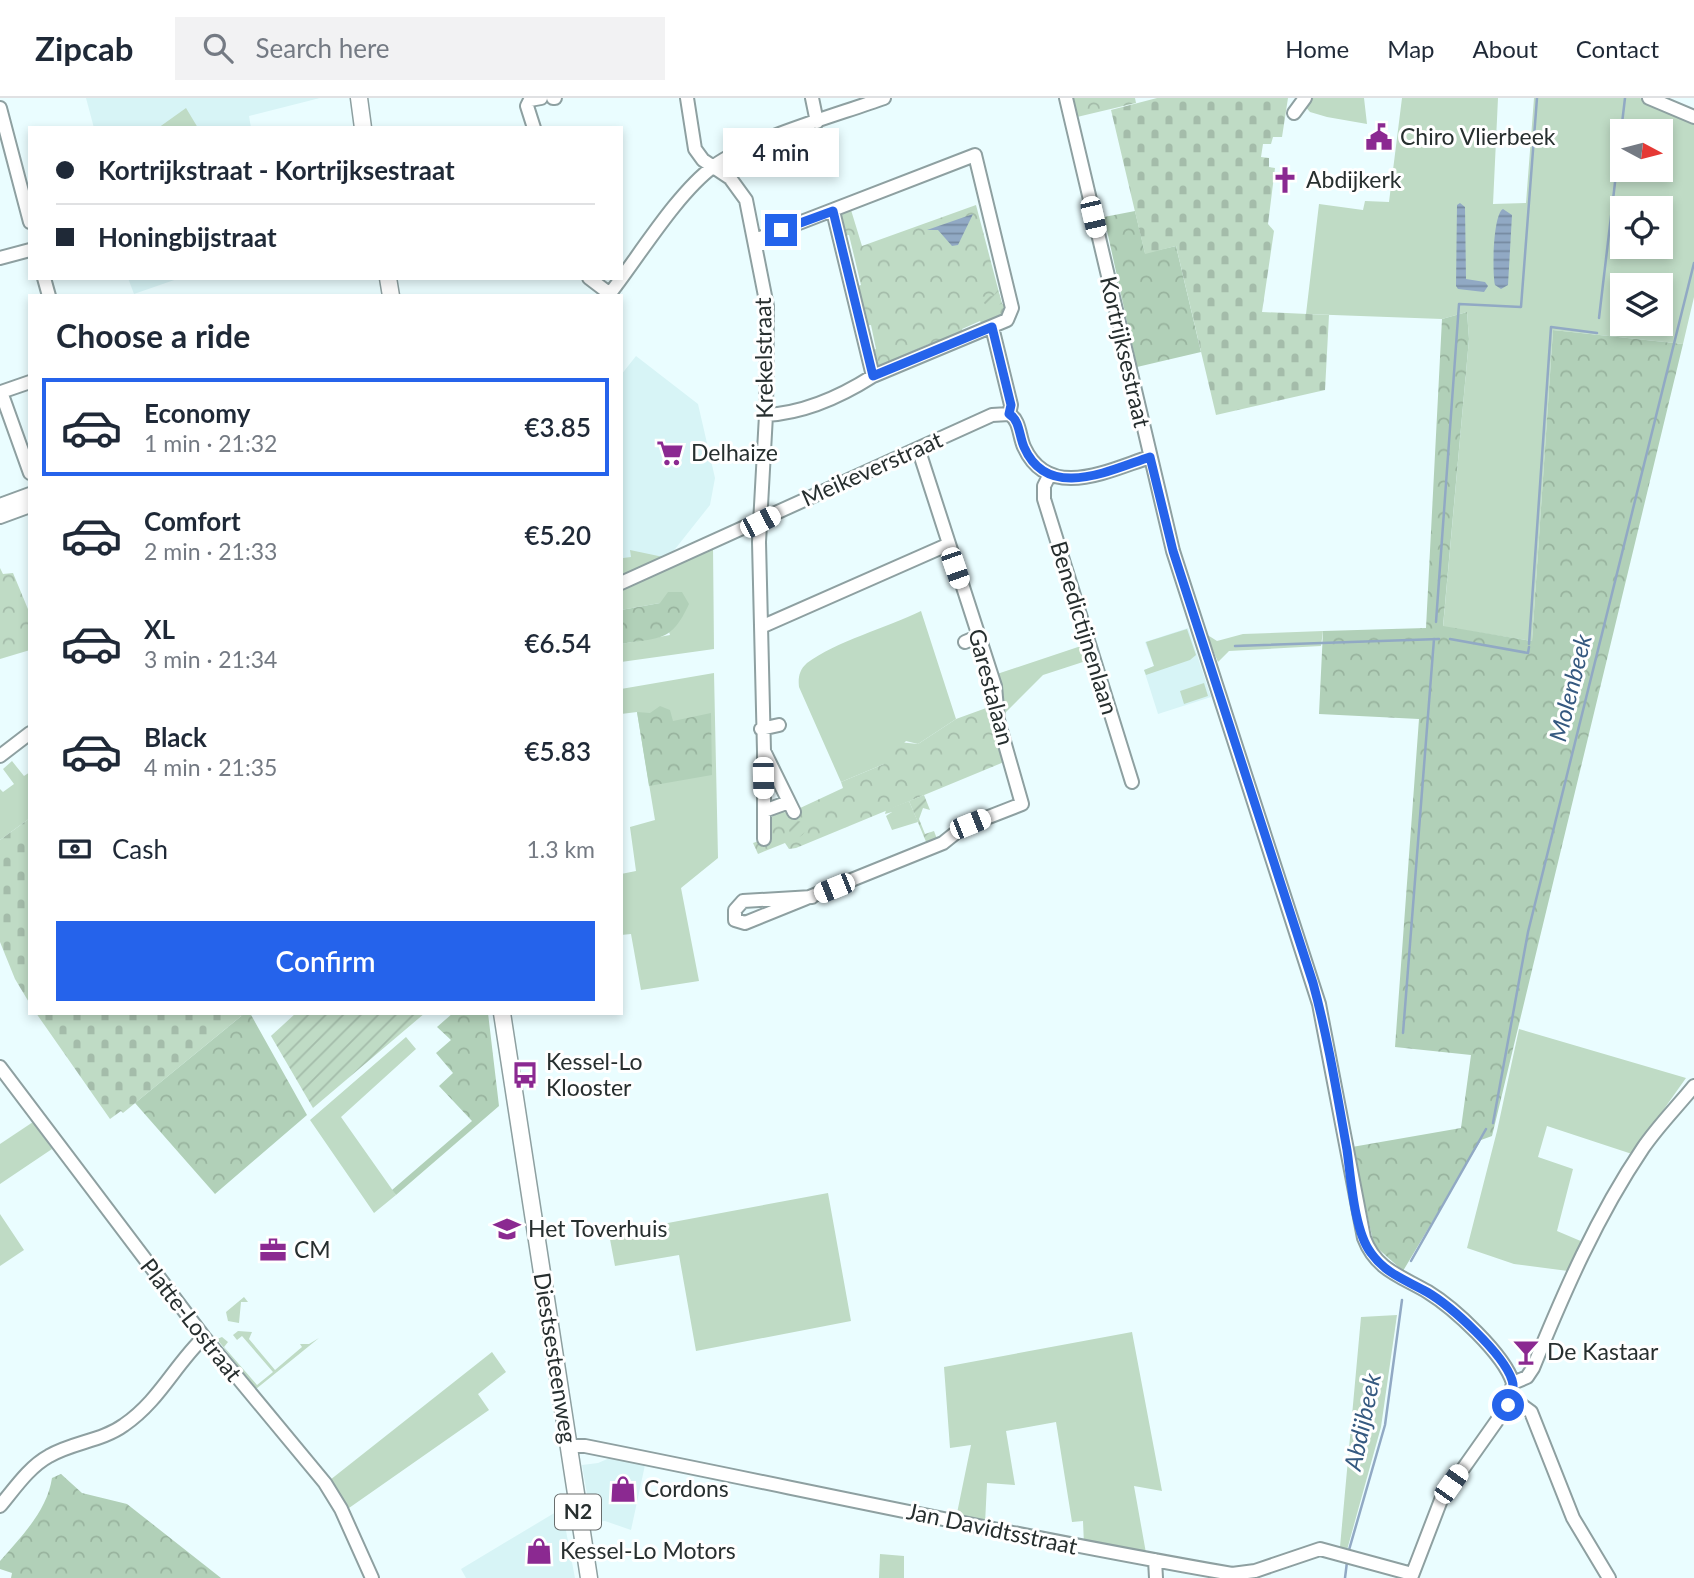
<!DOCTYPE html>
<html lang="en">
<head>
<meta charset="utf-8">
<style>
  :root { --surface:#fff; --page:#f2f2f3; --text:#1f2937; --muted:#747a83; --line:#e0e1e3; --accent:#2563eb }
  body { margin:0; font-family:Lato,sans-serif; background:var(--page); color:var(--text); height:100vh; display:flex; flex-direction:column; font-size:26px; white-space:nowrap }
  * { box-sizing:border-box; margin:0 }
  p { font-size:23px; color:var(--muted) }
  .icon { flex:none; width:38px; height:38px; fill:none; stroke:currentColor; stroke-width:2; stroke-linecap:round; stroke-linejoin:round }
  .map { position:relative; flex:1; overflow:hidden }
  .drawer { position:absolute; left:28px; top:196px; width:595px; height:721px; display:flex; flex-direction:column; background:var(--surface); border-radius:0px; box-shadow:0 4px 10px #0003 }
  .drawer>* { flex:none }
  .guide { position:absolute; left:28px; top:28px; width:595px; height:154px; border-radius:0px; box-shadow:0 4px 10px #0003; display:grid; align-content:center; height:154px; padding:0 28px; background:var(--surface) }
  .needle { width:46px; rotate:97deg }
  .tools { position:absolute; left:1610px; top:21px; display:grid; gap:14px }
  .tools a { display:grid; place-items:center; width:63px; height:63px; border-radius:0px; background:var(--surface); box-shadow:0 4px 10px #0003; font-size:35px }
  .end { position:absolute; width:32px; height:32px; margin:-16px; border:9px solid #2563eb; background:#fff; box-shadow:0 0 0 4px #fff }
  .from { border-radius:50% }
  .bubble { position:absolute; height:49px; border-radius:0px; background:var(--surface); box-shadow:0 4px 10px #0003; font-size:23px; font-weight:600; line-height:49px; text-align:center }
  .car { position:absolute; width:21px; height:42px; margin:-21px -10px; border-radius:9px; box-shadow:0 0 5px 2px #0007; background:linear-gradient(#fff 24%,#345 0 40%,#fff 0 76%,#345 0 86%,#fff 0) }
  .guide b { display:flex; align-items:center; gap:24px; height:66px; font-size:26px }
  .guide b+b { border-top:2px solid var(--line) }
  .guide i { width:18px; height:18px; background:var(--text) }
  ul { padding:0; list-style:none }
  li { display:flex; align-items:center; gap:21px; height:98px; margin:0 14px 10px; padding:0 14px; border:4px solid transparent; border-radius:0px }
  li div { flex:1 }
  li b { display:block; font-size:26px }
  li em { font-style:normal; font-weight:600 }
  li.active { border-color:var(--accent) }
  li>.icon { width:63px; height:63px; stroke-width:1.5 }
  h2 { padding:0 28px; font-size:32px; line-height:84px }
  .pay { display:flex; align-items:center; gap:18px; height:77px; padding:0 28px; font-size:26px }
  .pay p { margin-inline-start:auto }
  .button { display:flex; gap:14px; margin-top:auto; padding:14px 28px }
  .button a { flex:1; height:80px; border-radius:0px; background:var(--accent); color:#fff; font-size:28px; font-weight:600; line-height:80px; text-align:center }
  header { display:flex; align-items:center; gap:42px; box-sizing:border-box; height:98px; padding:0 35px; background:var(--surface); border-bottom:2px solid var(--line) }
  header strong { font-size:33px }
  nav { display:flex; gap:38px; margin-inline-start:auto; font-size:24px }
  .search { width:490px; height:63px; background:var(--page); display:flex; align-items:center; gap:18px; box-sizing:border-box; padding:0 24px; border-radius:0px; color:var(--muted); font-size:26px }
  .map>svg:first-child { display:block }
</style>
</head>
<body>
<header>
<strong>Zipcab</strong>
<div class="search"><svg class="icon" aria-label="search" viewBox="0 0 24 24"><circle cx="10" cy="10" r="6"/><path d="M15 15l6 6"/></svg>Search here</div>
<nav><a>Home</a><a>Map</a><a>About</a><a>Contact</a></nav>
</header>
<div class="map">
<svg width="1694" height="1480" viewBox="0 0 1694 1480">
  <defs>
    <pattern id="forest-crowns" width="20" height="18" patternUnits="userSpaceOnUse" patternTransform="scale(1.75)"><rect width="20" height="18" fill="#b1d0b8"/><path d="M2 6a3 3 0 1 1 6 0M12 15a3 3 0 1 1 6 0" fill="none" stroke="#98b39e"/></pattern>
    <pattern id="cemetery-stones" width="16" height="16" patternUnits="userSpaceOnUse" patternTransform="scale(1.75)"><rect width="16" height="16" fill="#bfdbc5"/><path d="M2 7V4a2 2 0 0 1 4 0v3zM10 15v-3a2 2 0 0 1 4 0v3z" fill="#a4bcaa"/></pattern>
    <pattern id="park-crowns" width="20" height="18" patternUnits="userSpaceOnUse" patternTransform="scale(1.75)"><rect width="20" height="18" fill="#bfdbc5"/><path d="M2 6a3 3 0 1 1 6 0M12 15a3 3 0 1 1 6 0" fill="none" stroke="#a4bcaa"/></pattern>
    <pattern id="garden-furrows" width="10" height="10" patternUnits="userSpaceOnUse" patternTransform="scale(1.75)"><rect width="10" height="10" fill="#bfdbc5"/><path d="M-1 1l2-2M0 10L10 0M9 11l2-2" fill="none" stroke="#a4bcaa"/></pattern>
    <pattern id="water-rules" width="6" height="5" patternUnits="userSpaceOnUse" patternTransform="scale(1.75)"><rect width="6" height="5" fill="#91a9c4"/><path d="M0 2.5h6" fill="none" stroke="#768aa0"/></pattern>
  </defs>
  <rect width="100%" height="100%" fill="#eafdff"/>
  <path fill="#d7f4f6" d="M86 0H320L249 18 251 30H94Z
    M128 180H180L134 196Z
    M636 258 698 306 715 380 710 407 668 460H624L625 467 621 468V277Z
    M1188 530 1211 599 1158 616 1144 572 1154 568 1145 544Z
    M612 1359 645 1367 631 1432 605 1423 592 1425 582 1367 598 1365Z
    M566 1408 563 1417 575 1480H466L461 1471Z"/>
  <path fill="#bfdbc5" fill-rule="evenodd" d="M1307 0H1364L1367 26 1327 19 1310 14 1303 6Z
    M1402 0H1498L1493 106 1526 105 1534 0H1640L1694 23V199L1683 246 1553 232 1532 543 1443 529 1469 241 1467 214 1442 221 1306 216 1319 106 1363 112 1365 103 1389 104ZM1622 33H1661V72H1622ZM1622 110H1661V149H1622ZM1622 187H1661V226H1622Z
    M186 10 198 30H158Z
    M713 449 714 551 621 564V546L670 537 660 505 621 512 623 460 631 459 630 452 668 460Z
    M921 513 956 621 918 646 906 643 884 666 841 684 799 589C798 580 799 572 807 565 835 544 888 529 921 513Z
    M1187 531 1196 557 1190 562 1146 577 1144 572 1154 568 1146 544Z
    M1323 533 1321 548 1229 553 1218 564 1206 536 1217 543 1243 536Z
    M1084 547 1086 563 1043 577 1003 617 1004 600 997 576Z
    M714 575 718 760 681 790 699 883 641 892 631 836 621 837V776L636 773 630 729 655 722 637 614 621 616V591Z
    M1204 585 1208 598 1184 606 1180 593Z
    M12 663 24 678 30 674V720L0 742V691L3 694 14 686 3 671Z
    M909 703 918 724 892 732 886 718 892 714 885 716 886 712Z
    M1519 931 1686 980 1632 1056 1547 1028 1538 1059 1573 1071 1557 1133 1583 1144 1568 1173 1514 1166 1467 1150 1497 1033Z
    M406 939 416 951 341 1019 396 1097 374 1115 310 1022Z
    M33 1024 52 1051 0 1086V1046Z
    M828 1095 851 1223 696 1253 679 1157 615 1168 609 1136Z
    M0 1116 24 1152 0 1168Z
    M244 1199 248 1204H241L239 1225 228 1223 226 1214Z
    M1397 1217 1381 1329 1347 1452 1340 1449 1361 1219Z
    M238 1233 252 1234 249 1241 275 1272 302 1249 300 1246H309L319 1240 256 1291 217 1241 222 1239 228 1244 224 1249 257 1287 273 1274 242 1238 237 1242 233 1237Z
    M1132 1234 1162 1393 1134 1388 1146 1455 1084 1447 1083 1423 1072 1424 1056 1324 1006 1333 1015 1387 987 1385 985 1426 956 1420 971 1347 950 1350 944 1269Z
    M492 1254 506 1274 478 1296 489 1312 349 1410 330 1382Z
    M880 1456 904 1458V1480H879Z"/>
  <path fill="url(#forest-crowns)" d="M1135 113 1145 155 1176 148 1201 254 1137 269 1104 119Z
    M1467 214 1469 241 1443 528 1532 543 1553 232 1683 246 1492 1038 1481 1042 1403 1173 1374 1147 1352 1049 1461 1030 1471 957 1395 949 1419 621 1319 616 1323 533 1426 530 1442 221Z
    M668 494H682L689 506C671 545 660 539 621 546V512L660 505Z
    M660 608 670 612 673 623 711 615 712 677 649 688 637 614 650 615Z
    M245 915H250L307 1017 215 1096 135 1005Z
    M453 915H488L499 1008 396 1097 392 1092 472 1023 439 988 453 975 436 955 451 942 437 929Z
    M61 1376 82 1395 127 1406 221 1480H11L12 1475 0 1471V1463C21 1439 47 1413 52 1380Z"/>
  <path fill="url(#cemetery-stones)" d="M1157 0H1288L1282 39H1273L1271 46H1263L1261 59 1269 60V69L1275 70 1268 126 1274 133 1262 214 1329 217 1325 292 1216 317 1176 148 1145 156 1111 12Z
    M30 720V906L15 881 0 844V742Z
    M36 915H245L123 1015 121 1013 110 1021Z"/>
  <path fill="url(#park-crowns)" d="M1072 0H1135L1136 5 1077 19Z
    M976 107 1002 206 1008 205 1005 217 983 228 980 223 962 231 965 237 932 252 929 246 900 259 902 265 877 271 870 253 876 251 871 227 864 228 855 189 861 187 849 137 843 138 839 125 842 116 851 112 862 148Z
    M0 470 3 476 13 475 30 516V552L0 561Z
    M989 609 1004 664 796 750 789 751 785 745 758 756 753 745 759 743 769 721 779 713 793 716 798 711 843 690 841 684 884 666 887 651 898 644 918 646 956 621Z"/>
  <path fill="url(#garden-furrows)" d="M998 192 1002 206 987 208 978 199 993 198Z
    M924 697 930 712 923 710 919 721 925 736 934 733 937 741 927 746 909 703Z
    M789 731a8 8 0 1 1 16 0a8 8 0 1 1-16 0Z
    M296 915H425L313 1010 271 938Z"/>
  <path fill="url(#water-rules)" d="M1460 105 1465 109 1466 181 1485 184 1488 188 1484 194 1458 191 1456 188 1457 107Z
    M1503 111 1512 117 1508 187 1501 191 1495 187C1492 174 1493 116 1503 111Z
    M973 116 958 147 952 148 938 132H927Z"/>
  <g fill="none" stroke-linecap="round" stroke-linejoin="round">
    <path stroke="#91a9c4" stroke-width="2.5" d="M1599 220 1625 0
      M1436 524 1459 206 1521 209 1537 0
      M1450 541 1528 555 1529 549
      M1529 546 1551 229 1597 235
      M1235 548 1439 541
      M1403 935 1434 541
      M1493 1025 1528 834 1694 165
      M1411 1163 1486 1031
      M1349 1452 1385 1327 1402 1202
      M1345 1480 1347 1464"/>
    <defs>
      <path id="minor" d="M553 0H555
        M687 0 695 51 703 62 730 80 746 102 767 208 766 317 759 444 764 653
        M812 0 817 24
        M1066 0 1173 453 1319 906 1364 1140C1376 1172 1401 1178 1428 1194 1454 1210 1504 1256 1513 1285L1508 1307 1441 1402 1411 1480
        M1649 0 1694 19
        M0 10 30 124
        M1294 15 1305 0
        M534 30 527 8 530 2 541 0
        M833 113 873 278
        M755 142 975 57 1012 210 1007 222 873 278C840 299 805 315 766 317
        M0 160 30 152
        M44 180 49 198
        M589 180 610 196
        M608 198C638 160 676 96 714 68 753 40 837 17 884 0
        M992 229 1011 307 1009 316
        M30 284 1 294 30 375
        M1009 316C1020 322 1019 338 1024 349 1049 404 1109 372 1150 359
        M1050 376 1044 388V401L1132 684
        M0 407 30 396
        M0 419 30 408
        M621 485 992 317 1009 316
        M761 529 947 447
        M965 544 979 538
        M761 631 779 627
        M0 658 30 635
        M764 713 789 704
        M764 741V653L794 714
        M812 799 743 803 735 812V822L745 825 943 745 963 729 1022 706 998 622 995 588 919 353
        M0 969 204 1239 325 1385 341 1411 372 1480
        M1513 1285 1527 1279 1533 1270C1564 1194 1597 1118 1643 1050 1658 1028 1677 1009 1694 988
        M1512 1300 1531 1314 1573 1420 1609 1480
        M568 1348H585C801 1391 1015 1438 1232 1476L1255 1473 1320 1451 1412 1476
        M0 1408C15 1390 29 1369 49 1358 73 1344 102 1343 124 1327 159 1303 174 1268 204 1239
        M1155 1462 1156 1480"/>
      <path id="major" d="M359 0 363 30
        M388 180 391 198
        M502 915 589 1480"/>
    </defs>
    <use href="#minor" stroke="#8ea0a1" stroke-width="16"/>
    <use href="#major" stroke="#8ea0a1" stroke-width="19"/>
    <use href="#minor" stroke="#fff" stroke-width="12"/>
    <use href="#major" stroke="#fff" stroke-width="16"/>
  </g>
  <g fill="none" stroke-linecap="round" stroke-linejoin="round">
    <path stroke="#2563eb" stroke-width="9" d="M781 132 833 113 873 278 992 229 1011 307 1009 316C1020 322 1019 338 1024 349 1048 404 1110 372 1150 359L1173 453 1313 885C1328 940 1337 996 1347 1052 1351 1080 1354 1133 1371 1155 1386 1176 1406 1182 1427 1194 1451 1208 1503 1255 1512 1282 1515 1291 1512 1299 1508 1307"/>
  </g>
  <defs>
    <symbol id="civic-bare" viewBox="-9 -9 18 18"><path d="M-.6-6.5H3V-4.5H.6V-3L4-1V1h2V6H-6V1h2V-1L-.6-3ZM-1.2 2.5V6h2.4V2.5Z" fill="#8b2991" stroke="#fff" stroke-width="2.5" paint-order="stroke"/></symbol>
    <symbol id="church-bare" viewBox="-9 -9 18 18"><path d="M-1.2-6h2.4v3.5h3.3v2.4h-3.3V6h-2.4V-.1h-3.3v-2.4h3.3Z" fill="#8b2991" stroke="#fff" stroke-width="2.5" paint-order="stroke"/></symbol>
    <symbol id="supermarket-bare" viewBox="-9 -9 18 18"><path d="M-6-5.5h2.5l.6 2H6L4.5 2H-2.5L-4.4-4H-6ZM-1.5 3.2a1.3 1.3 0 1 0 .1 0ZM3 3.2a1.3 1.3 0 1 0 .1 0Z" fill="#8b2991" stroke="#fff" stroke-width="2.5" paint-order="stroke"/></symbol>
    <symbol id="bus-bare" viewBox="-9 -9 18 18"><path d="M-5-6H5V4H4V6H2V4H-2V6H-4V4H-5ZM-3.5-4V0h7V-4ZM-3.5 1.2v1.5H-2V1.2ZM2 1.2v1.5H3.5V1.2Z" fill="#8b2991" stroke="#fff" stroke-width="2.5" paint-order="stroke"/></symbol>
    <symbol id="school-bare" viewBox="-9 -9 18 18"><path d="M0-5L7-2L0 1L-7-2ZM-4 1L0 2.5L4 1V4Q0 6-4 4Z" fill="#8b2991" stroke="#fff" stroke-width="2.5" paint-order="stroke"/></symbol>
    <symbol id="office-bare" viewBox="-9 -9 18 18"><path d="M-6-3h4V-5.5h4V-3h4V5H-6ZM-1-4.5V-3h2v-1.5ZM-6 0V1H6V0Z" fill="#8b2991" stroke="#fff" stroke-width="2.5" paint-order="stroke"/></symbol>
    <symbol id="bar-bare" viewBox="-9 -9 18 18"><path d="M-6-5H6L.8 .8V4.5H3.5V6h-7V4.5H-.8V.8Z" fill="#8b2991" stroke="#fff" stroke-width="2.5" paint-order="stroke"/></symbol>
    <symbol id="shop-bare" viewBox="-9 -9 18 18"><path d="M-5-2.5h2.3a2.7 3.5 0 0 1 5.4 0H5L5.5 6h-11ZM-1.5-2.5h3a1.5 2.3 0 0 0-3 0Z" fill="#8b2991" stroke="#fff" stroke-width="2.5" paint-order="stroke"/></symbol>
  </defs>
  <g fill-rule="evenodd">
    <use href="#civic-bare" x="1360" y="20" width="38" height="38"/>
    <use href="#church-bare" x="1266" y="63" width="38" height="38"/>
    <use href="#supermarket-bare" x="651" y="336" width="38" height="38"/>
    <use href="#bus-bare" x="506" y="958" width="38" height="38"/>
    <use href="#school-bare" x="488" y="1112" width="38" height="38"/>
    <use href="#office-bare" x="254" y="1133" width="38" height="38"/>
    <use href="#bar-bare" x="1507" y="1235" width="38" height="38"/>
    <use href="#shop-bare" x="604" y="1372" width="38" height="38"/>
    <use href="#shop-bare" x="520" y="1434" width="38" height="38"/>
  </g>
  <g text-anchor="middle" stroke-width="6" stroke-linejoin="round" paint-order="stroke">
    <rect fill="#fff" stroke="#686d6d" stroke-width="2" x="555" y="1396.5" width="46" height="35" rx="5"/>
    <g font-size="21" font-weight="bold" fill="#272f2f">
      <text x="578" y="1421">N2</text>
    </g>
    <g font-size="23" fill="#272f2f" stroke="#fff" text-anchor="start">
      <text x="1400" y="47">Chiro Vlierbeek</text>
      <text x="1306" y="90">Abdijkerk</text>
      <text x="691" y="363">Delhaize</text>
      <text x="546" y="972">Kessel-Lo<tspan x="546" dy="26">Klooster</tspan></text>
      <text x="528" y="1139">Het Toverhuis</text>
      <text x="294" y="1160">CM</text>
      <text x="1547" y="1262">De Kastaar</text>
      <text x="644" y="1399">Cordons</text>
      <text x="560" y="1461">Kessel-Lo Motors</text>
    </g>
    <g font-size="23" fill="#272f2f" stroke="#fff">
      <text transform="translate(1125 254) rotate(77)" y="8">Kortrijksestraat</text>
      <text transform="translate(764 260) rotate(-91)" y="8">Krekelstraat</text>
      <text transform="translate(872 371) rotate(-24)" y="8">Meikeverstraat</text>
      <text transform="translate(1084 530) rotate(73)" y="8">Benedictijnenlaan</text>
      <text transform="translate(991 589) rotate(75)" y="8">Garestalaan</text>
      <text transform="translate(191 1222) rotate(52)" y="8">Platte-Lostraat</text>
      <text transform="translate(555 1260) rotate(81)" y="8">Diestsesteenweg</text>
      <text transform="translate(992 1431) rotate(12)" y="8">Jan Davidtsstraat</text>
    </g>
    <g font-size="24" font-style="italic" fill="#355980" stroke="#fff">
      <text transform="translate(1571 590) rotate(-76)" y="8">Molenbeek</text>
      <text transform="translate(1363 1324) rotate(-78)" y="8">Abdijbeek</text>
    </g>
  </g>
</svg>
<div class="tools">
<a><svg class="needle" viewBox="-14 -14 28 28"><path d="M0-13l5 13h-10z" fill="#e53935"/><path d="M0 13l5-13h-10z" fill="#747a83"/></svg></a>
<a><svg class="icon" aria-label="locate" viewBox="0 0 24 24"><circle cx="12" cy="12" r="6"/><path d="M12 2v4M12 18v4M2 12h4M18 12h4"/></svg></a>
<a><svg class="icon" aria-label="layers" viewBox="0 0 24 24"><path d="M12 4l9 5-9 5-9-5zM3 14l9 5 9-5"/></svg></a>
</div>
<i class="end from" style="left:1508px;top:1307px"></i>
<i class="end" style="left:781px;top:132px"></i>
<div class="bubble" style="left:723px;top:30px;width:116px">4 min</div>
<i class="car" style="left:1093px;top:119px;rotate:167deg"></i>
<i class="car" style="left:760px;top:424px;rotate:63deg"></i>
<i class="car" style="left:955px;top:470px;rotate:161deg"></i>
<i class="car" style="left:763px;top:680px;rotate:179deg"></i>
<i class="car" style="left:970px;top:726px;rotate:68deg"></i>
<i class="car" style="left:834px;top:790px;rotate:248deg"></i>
<i class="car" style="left:1451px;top:1386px;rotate:35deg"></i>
<div class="guide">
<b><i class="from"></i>Kortrijkstraat - Kortrijksestraat</b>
<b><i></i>Honingbijstraat</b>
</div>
<section class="drawer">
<h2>Choose a ride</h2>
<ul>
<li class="active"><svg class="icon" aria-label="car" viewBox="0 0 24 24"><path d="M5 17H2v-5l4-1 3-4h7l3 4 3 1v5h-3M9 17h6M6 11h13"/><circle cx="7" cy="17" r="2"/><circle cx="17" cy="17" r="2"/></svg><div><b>Economy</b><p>1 min · 21:32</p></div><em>€3.85</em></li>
<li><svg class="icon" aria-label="car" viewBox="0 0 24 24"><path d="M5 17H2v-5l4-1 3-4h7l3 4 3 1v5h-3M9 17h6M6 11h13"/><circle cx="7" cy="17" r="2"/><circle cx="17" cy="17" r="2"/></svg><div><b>Comfort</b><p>2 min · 21:33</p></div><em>€5.20</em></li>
<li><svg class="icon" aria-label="car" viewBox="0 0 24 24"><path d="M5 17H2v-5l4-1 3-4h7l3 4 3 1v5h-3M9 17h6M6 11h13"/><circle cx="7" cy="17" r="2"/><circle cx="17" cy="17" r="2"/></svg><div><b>XL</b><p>3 min · 21:34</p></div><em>€6.54</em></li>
<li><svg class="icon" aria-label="car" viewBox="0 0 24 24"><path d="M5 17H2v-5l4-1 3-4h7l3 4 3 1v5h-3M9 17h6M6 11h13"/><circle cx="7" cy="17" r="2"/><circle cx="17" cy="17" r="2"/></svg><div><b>Black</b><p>4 min · 21:35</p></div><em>€5.83</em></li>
</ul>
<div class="pay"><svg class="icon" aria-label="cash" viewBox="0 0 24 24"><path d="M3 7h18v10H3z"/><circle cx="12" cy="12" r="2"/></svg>Cash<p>1.3 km</p></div>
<div class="button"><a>Confirm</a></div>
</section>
</div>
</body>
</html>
